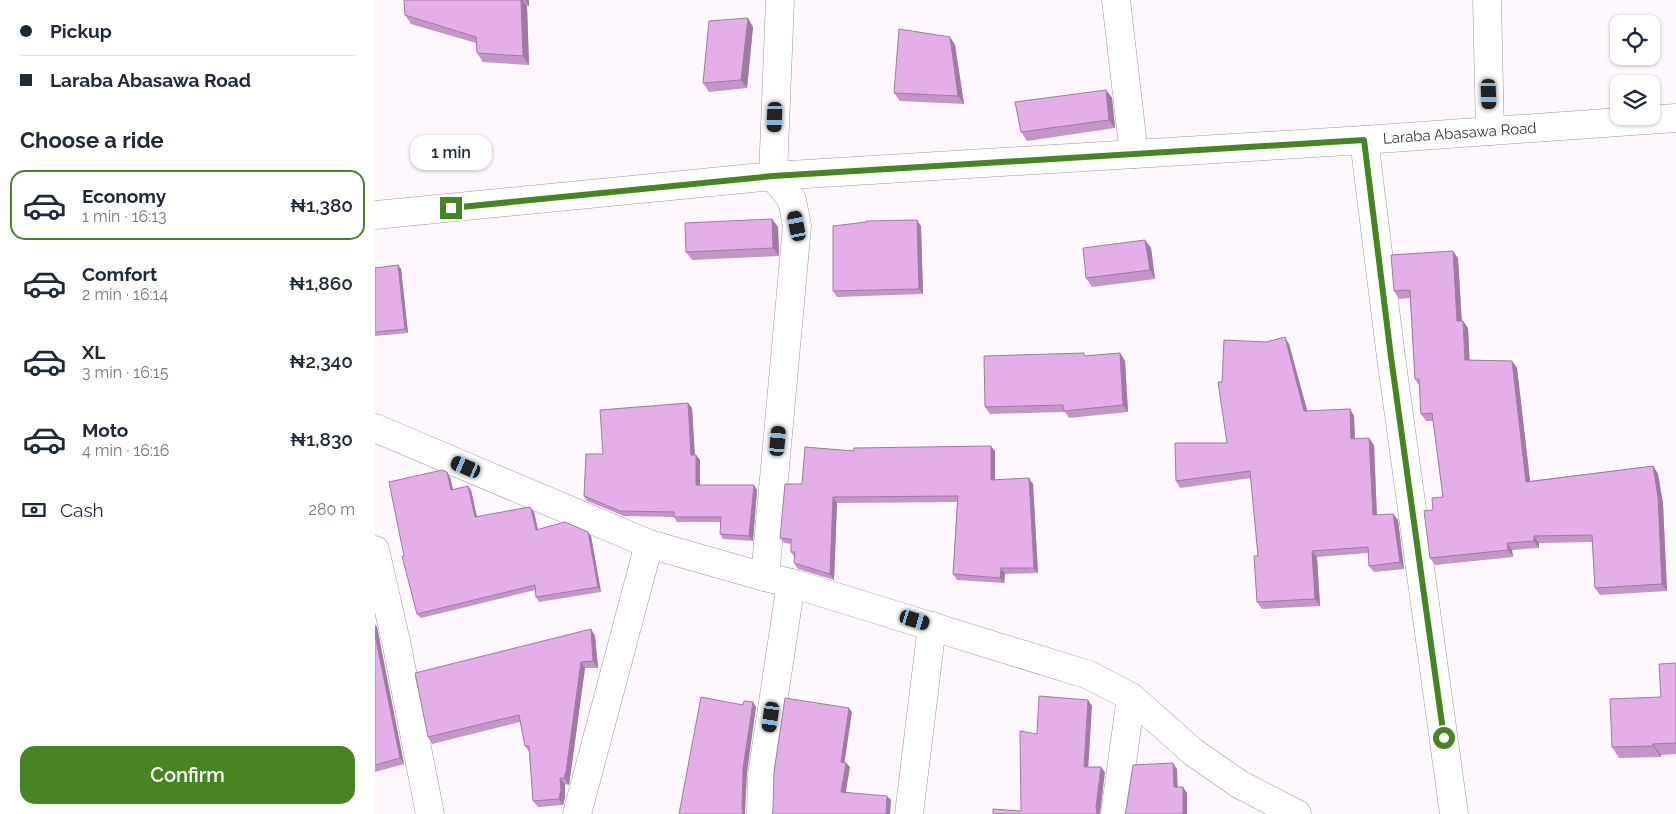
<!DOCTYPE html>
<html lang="en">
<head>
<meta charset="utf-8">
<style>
  :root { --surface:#fff; --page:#f2f2f3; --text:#1f2937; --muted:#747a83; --line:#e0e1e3; --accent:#478422 }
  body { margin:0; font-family:Raleway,sans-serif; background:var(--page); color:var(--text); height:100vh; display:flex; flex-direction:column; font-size:19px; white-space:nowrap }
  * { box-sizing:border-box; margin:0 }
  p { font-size:16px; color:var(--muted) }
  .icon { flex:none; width:28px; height:28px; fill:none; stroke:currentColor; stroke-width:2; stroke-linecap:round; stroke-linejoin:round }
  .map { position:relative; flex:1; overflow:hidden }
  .details { display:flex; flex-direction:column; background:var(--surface); width:375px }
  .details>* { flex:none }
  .banner { display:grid; align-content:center; height:110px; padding:0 20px; background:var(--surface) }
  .buttons { position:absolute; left:1235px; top:15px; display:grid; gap:10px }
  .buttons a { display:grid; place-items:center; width:50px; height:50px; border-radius:10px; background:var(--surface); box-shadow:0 1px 4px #0004; font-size:25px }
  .end { position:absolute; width:22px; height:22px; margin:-11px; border:6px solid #478422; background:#fff; box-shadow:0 0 0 2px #fff }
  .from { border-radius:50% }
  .bubble { position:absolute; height:35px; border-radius:15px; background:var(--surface); box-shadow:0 1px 4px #0004; font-size:16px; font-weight:600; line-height:35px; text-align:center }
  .car { position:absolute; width:15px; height:30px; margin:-15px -8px; border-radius:6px; box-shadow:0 0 4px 1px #0007; background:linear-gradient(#222 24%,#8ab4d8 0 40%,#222 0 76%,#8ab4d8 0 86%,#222 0) }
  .banner b { display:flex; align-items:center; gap:18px; height:48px; font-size:19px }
  .banner b+b { border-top:1px solid var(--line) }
  .banner i { width:12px; height:12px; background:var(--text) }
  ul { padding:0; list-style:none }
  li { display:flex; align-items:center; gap:15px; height:70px; margin:0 10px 8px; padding:0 10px; border:2px solid transparent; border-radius:15px }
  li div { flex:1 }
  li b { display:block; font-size:19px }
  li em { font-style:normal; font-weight:600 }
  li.active { border-color:var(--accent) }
  li>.icon { width:45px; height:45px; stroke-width:1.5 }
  h2 { padding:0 20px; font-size:22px; line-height:60px }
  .pay { display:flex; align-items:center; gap:12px; height:55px; padding:0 20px; font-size:19px }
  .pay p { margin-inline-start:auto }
  .button { display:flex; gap:10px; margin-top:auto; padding:10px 20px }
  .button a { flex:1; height:58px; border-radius:15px; background:var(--accent); color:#fff; font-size:20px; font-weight:600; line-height:58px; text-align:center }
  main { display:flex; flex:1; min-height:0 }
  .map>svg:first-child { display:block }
</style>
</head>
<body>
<main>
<section class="details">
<div class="banner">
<b><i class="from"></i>Pickup</b>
<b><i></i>Laraba Abasawa Road</b>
</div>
<h2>Choose a ride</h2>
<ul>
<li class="active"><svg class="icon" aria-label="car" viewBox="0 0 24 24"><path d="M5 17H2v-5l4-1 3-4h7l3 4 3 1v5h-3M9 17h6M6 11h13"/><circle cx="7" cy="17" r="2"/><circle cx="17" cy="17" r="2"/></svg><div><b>Economy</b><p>1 min · 16:13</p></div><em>₦1,380</em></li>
<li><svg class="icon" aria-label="car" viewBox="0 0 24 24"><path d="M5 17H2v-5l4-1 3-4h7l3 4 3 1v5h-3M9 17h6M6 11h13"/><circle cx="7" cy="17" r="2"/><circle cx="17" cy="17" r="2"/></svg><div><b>Comfort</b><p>2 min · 16:14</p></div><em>₦1,860</em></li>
<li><svg class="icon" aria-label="car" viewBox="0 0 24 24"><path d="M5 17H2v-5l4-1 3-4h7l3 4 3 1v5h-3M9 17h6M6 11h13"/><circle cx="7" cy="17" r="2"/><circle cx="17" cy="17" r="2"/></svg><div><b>XL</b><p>3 min · 16:15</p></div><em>₦2,340</em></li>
<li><svg class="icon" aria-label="car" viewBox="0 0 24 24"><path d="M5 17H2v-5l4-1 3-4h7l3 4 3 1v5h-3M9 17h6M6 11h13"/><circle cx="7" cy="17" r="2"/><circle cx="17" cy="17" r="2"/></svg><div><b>Moto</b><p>4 min · 16:16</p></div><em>₦1,830</em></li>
</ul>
<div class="pay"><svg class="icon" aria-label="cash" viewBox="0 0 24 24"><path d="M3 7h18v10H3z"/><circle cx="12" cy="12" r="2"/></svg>Cash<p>280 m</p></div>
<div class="button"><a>Confirm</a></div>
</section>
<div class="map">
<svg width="1301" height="814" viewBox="0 0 1301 814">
  <rect width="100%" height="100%" fill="#fef8fe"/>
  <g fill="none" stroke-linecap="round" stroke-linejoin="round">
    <defs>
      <g id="minor">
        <path d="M741 0 759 154"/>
        <path d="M1112 0 1115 131"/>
        <path d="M989 140 1016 357 1079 814"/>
        <path id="s1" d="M0 215 398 176 989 140 1301 118"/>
        <path d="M0 428 274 544 390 577 416 583 714 675 756 697 818 752 864 784 922 814"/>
        <path d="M0 550 22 646 55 814"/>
        <path d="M390 577 422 226 417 200 398 176 405 0"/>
        <path d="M202 814 274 544"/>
        <path d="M386 814 387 775 416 583"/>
        <path d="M534 814 557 626"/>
        <path d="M740 814 756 697"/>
      </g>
    </defs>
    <use href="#minor" stroke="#9d959e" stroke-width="29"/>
    <use href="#minor" stroke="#fff" stroke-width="28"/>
  </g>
  <path fill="#c496c8" d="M29 0H154V6H152L154 65 108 62 102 53 101 43 36 24 30 15Z
    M378 27 372 88 334 92 328 83Z
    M575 37 580 45 589 104 525 101 519 93Z
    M731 90 737 98 740 128 652 141 646 132Z
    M397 219 403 227 404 256 317 260 311 252Z
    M491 222 546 226 548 294 462 297 458 291Z
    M770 240 776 248 780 279 717 287 711 278Z
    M1083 258 1087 321H1088L1093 328 1094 360 1137 361 1142 368 1155 481 1278 466 1283 474 1288 504 1292 591 1225 595 1220 588 1217 542 1164 543V548L1137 550 1138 557 1060 565 1055 558 1058 510 1068 497 1058 421H1051L1046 414 1044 385 1040 379 1035 298 1024 299 1019 291Z
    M23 265 26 269 33 333 0 336V268Z
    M914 344 932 411 975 409 979 416 980 439 999 445 1002 515 1018 514 1023 520 1029 569 999 572 994 566 993 553 942 557 945 606 887 609 882 602 883 556 876 478 805 488 801 481 852 443Z
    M745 353 750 361 753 412 694 418 690 412 615 414 610 407 711 356Z
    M313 403 317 408 320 455 325 460V485H379L382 490 378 541 348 539 345 534 346 522H302L299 517 249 516 212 501 209 496 228 454Z
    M479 451H620V480L658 484 663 573 630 574 629 583 582 580 578 574 582 502 462 503 459 580 423 569 419 563 420 557 416 552V544L409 543 405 538 427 484Z
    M75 477 78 490H96L102 517 159 512 163 530 216 536 226 592 164 602 161 597 160 590 46 618 42 614 29 556Z
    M0 625 2 627 29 764 0 772Z
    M216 629 220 636 223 668H210L195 778 194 785 190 784V797L188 805 163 807 158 801 154 752 150 746 145 722 57 744 53 737Z
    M1301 663V754L1286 755V757L1244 758 1237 747 1286 697Z"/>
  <path fill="#a07aa3" d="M146 0H148L152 6 154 65 148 56Z
    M150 0H154V6Z
    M373 18 378 27 372 88 366 80Z
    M575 37 580 45 589 104 583 96Z
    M731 90 737 98 740 128 734 120Z
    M397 219 403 227 404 256 398 248Z
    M542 220 546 226 548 294 544 289Z
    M770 240 776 248 780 279 775 270Z
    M1078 251 1083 258 1087 328 1082 321Z
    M23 265 26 269 33 333 30 329Z
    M1088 321 1093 328 1095 367 1090 360Z
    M910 337 914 344 934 417 929 411Z
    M745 353 750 361 753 412 748 405Z
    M1137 361 1142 368 1156 489 1151 482Z
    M313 403 317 408 320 460 316 455Z
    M975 409 979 416 980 445 976 439Z
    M994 438 999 445 1002 521 998 515Z
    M616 446 620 451V486L616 480Z
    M321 455 325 460V491L321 485Z
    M1278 466 1283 474 1288 504 1292 591 1287 584Z
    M72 472 75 477 79 494 76 490Z
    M654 478 658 484 663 573 659 568Z
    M379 485 382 490 378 541 374 536Z
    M93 486 96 490 103 522 100 517Z
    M458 497 462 503 459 580 455 574Z
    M156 508 159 512 164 535 161 530Z
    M1018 514 1023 520 1029 569 1025 562Z
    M213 532 216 536 226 592 223 587Z
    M1159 536 1164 543V548L1159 541Z
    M1132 543 1137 550 1138 557 1133 550Z
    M937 551 942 557 945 606 940 599Z
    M626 568 630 574 629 583 625 578Z
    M0 625 2 627 29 764 25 758 0 635Z
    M216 629 220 636 223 668 218 661Z
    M206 662 210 668 195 778 194 785 189 778Z
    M713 700 717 706 713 773 709 767Z
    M378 702 381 707 372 773 370 814H368L367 809 368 768Z
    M474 708 477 712 469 766 466 762Z
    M1278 744 1286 755V757L1278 746Z
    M471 763 475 767 470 797 466 792Z
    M798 763 802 769 803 793 799 787Z
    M726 767 730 772 725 814H722L721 807Z
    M185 778 190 784V797L188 805 184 799Z
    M808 787 812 793V814H808Z
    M512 796 516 800 515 814H511Z"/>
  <path fill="#e4aee9" stroke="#a07aa3" d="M29 0H146L148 56 102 53 101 37 30 15Z
    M373 18 366 80 328 83 334 21Z
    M524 29 575 37 583 96 519 93Z
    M731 90 734 120 646 132 640 102Z
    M397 219 398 248 311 252 310 223Z
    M542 220 544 289 458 291V226L491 222V221Z
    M770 240 775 270 711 278 708 248Z
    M1078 251 1082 321H1088L1090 360 1137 361 1151 482 1278 466 1283 497 1287 584 1220 588 1217 535 1159 536V541L1132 543 1133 550 1055 558 1049 511 1058 510 1057 498 1068 497 1057 413 1046 414 1044 379H1040L1035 290 1019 291 1016 255Z
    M23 265 30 329 0 332V268Z
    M910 337 929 411 975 409 976 439 994 438 998 515 1018 514 1025 562 994 566 993 547 937 551 940 599 882 602 879 556H883L875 471 801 481 800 443H852L843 382H847L849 340 891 342Z
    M709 353V356L745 353 748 405 689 411 688 405 610 407 609 356Z
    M313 403 316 455H321V485H379L374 536 345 534 346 517H299V512L245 511 209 496 211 454H228L225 410Z
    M616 446V480L654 478 659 568H626L625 578 578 574 583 496 458 497 455 574 419 563 420 552H416V539L405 538 410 484H427L430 447 479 451V448Z
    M67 470 72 472 76 490 93 486 100 517 154 507 156 508 161 530 190 522 213 532 223 587 161 597 160 585 42 614 27 556H29L14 482Z
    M216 629 218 661 206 662 191 772 189 778H185L186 790 184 799 158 801 154 746H150L144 715 53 737 40 673Z
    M0 635 25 758 0 765Z
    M1301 663V743L1278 744V746L1237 747 1235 699 1286 697 1284 664Z
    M664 696 713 700 709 767H726L721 807 722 814H618V809L646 811 645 731 662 734Z
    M326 697 368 705 369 701 378 702 368 768 367 809 368 814H304Z
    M410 698 474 708 466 762 471 763 466 792 512 796 511 814H397L398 810 399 772Z
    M798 763 799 787H808V814H750L751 810 758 765Z"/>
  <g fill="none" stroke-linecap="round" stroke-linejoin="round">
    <path stroke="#478422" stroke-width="6" d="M76 208 398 176 989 140 1016 357 1069 738"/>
  </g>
  <g text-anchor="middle" stroke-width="4.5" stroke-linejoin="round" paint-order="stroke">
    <g font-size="15" fill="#393539" stroke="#fff">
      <text dy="5" stroke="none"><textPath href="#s1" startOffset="1088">Laraba Abasawa Road</textPath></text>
    </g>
  </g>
</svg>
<div class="buttons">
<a><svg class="icon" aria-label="locate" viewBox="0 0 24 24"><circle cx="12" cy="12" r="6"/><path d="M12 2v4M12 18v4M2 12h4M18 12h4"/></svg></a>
<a><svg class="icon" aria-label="layers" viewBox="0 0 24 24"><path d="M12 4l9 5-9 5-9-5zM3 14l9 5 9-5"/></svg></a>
</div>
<i class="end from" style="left:1069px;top:738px"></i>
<i class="end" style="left:76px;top:208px"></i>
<div class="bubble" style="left:35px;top:135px;width:82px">1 min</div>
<i class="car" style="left:1114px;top:94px;rotate:178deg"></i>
<i class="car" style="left:400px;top:117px;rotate:182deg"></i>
<i class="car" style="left:422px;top:226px;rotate:349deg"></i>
<i class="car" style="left:403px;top:441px;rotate:5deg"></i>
<i class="car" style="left:91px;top:467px;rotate:293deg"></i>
<i class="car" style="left:540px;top:620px;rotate:107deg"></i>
<i class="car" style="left:396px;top:717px;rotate:188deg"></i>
</div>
</main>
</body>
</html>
